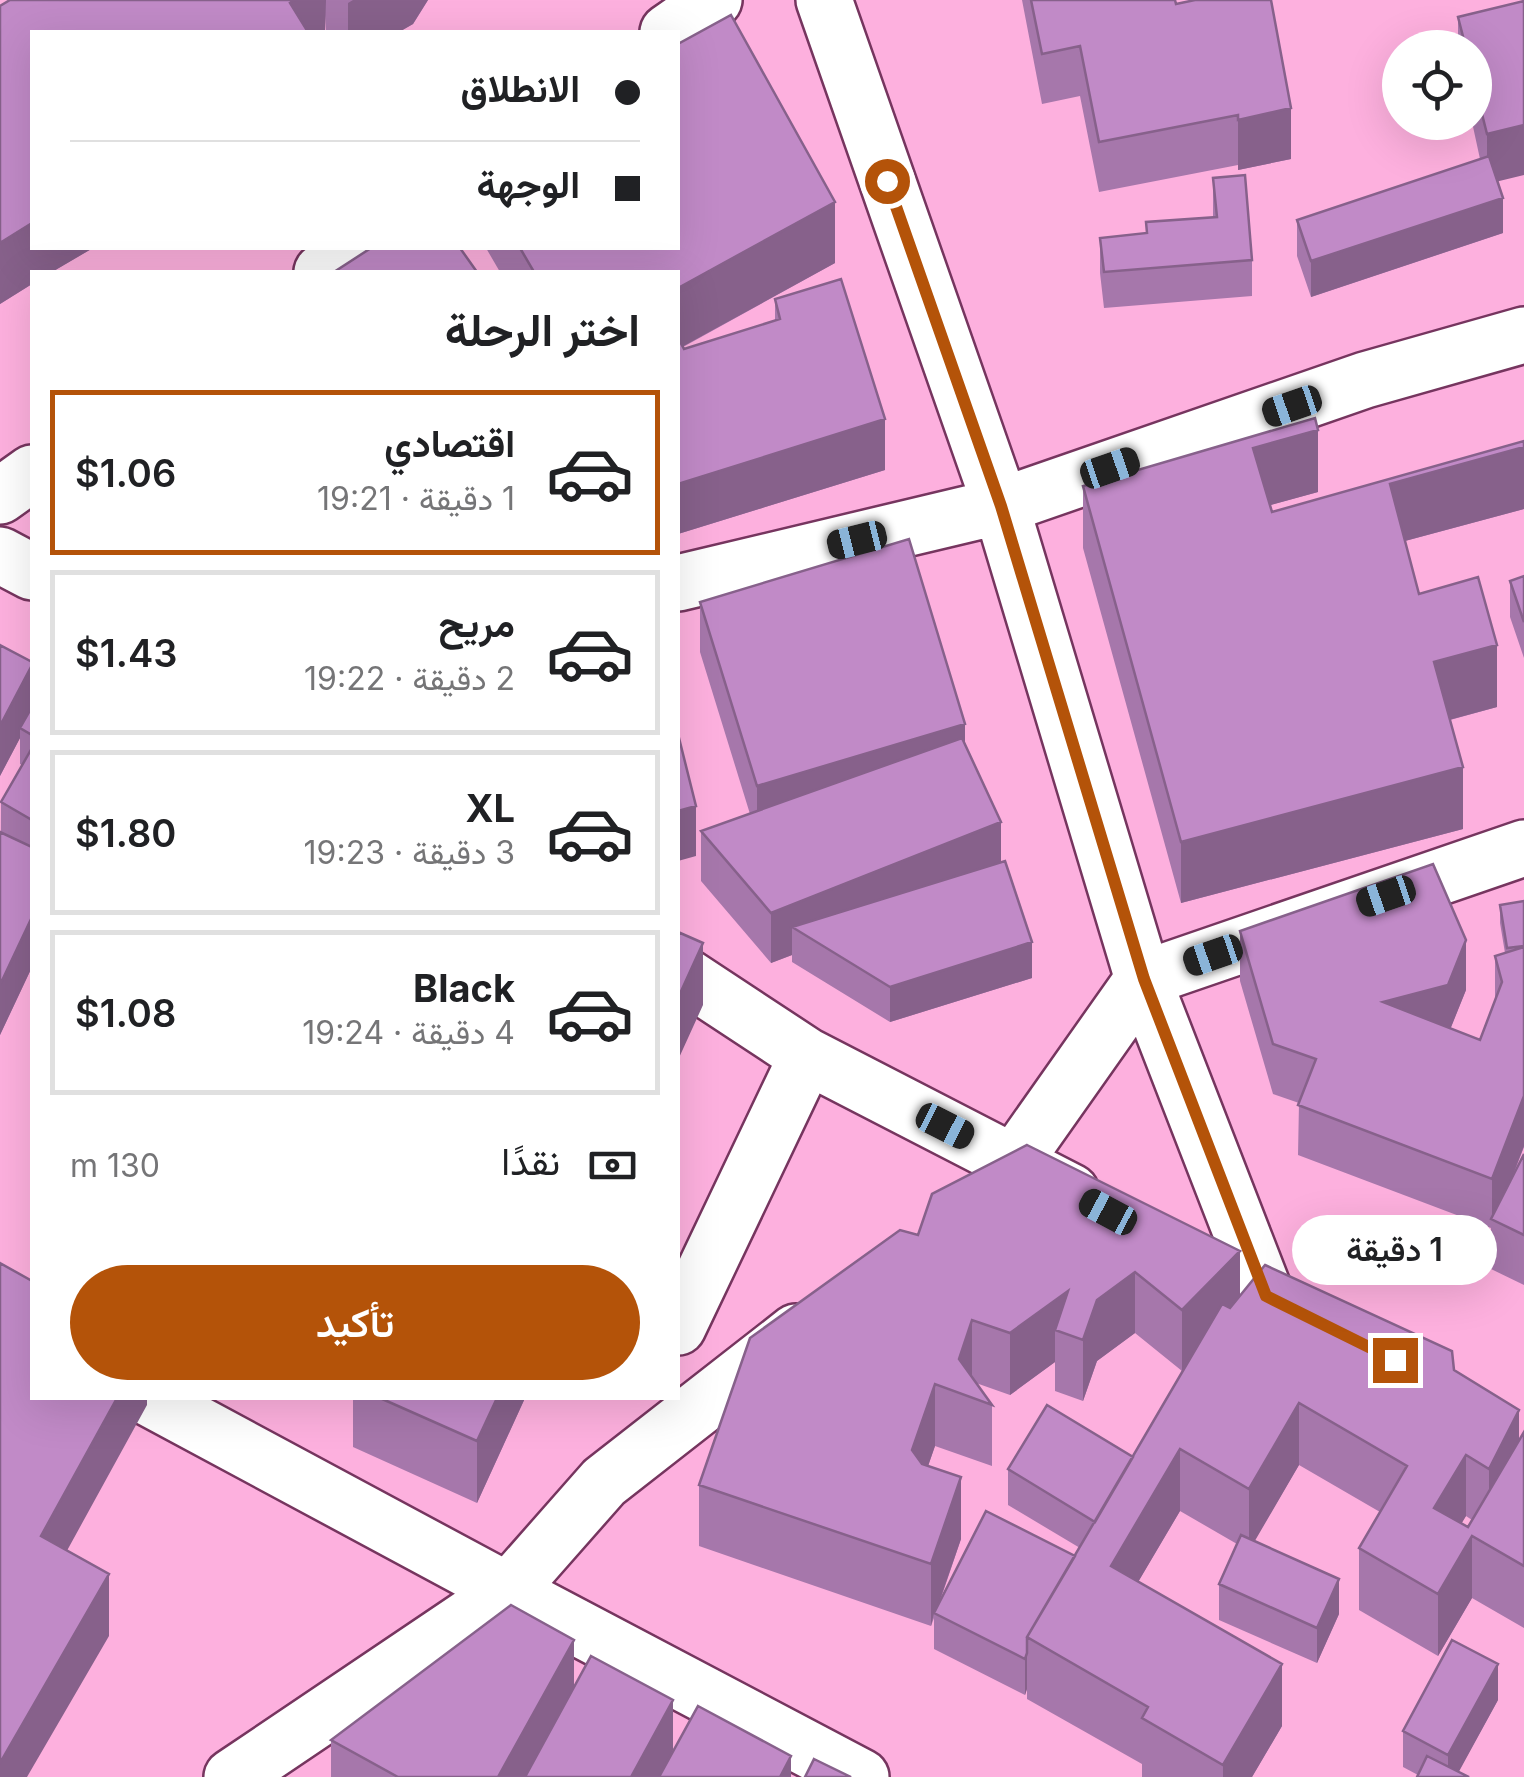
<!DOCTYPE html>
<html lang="ar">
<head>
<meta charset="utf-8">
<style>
  :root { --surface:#fff; --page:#f6f6f6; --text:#202124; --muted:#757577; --line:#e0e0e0; --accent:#b45309 }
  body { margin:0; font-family:Inter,Vazirmatn,sans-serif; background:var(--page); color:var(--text); direction:rtl; height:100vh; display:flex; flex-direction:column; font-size:38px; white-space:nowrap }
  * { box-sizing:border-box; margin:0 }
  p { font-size:32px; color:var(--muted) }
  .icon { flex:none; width:55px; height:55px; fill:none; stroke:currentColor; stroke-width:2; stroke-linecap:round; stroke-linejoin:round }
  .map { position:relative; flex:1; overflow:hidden; direction:ltr }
  .sheet { position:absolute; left:30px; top:270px; width:650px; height:1130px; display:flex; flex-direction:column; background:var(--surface); border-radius:0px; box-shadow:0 10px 40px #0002; direction:rtl }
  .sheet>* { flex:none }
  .guide { position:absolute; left:30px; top:30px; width:650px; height:220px; border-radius:0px; box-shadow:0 10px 40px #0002; direction:rtl; display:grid; align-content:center; height:220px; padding:0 40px; background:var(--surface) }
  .controls { position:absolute; left:1382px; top:30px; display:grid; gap:20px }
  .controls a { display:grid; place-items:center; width:110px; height:110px; border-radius:50%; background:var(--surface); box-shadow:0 10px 40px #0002; font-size:50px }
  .end { position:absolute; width:45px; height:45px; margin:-22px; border:12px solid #b45309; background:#fff; box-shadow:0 0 0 5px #fff }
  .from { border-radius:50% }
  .bubble { position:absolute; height:70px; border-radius:35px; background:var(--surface); box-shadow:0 10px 40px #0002; font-size:32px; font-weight:600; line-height:70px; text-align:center; direction:rtl }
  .car { position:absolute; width:30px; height:60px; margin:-30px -15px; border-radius:12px; box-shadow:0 0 8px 2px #0007; background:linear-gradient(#222 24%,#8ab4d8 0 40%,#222 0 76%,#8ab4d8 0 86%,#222 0) }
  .guide b { display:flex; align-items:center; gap:35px; height:95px; font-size:38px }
  .guide b+b { border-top:2px solid var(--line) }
  .guide i { width:25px; height:25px; background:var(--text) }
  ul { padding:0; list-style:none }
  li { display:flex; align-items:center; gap:30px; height:165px; margin:0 20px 15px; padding:0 20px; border:5px solid var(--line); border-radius:0px }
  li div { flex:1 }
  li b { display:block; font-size:38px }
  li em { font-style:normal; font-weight:600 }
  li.active { border-color:var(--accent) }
  li>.icon { width:90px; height:90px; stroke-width:1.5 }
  h2 { padding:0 40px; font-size:45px; line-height:120px }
  .pay { display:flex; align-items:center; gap:25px; height:110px; padding:0 40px; font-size:38px }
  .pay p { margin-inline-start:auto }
  .action { display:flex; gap:20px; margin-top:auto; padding:20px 40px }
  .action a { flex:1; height:115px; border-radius:60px; background:var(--accent); color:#fff; font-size:40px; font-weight:600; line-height:115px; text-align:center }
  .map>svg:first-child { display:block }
</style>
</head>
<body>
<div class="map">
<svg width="1524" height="1777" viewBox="0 0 1524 1777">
  <rect width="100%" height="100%" fill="#fdb0de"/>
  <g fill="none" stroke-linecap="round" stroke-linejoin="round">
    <defs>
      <path id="minor" d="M824 0 1001 506 1143 979 1266 1296
        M668 32 714 0
        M322 272 358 248
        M0 496 32 473
        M678 583 1001 506 1365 380 1524 335
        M1014 1162 1143 979 1524 848
        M149 1398 508 1591 861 1777"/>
      <path id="tertiary" d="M0 555 32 572
        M678 971 807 1056 1071 1192
        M678 1327 807 1056
        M232 1777 508 1591 604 1482 796 1332"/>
    </defs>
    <use href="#minor" stroke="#76355f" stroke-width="60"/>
    <use href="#tertiary" stroke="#76355f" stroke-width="60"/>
    <use href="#minor" stroke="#fff" stroke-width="55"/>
    <use href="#tertiary" stroke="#fff" stroke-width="55"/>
  </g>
  <path fill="#a677ab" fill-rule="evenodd" d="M10 0H428L413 24 399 32H326L325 15V32L93 248 52 272H32V284L0 304V6Z
    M1022 0H1175L1176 4 1291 159 1238 170V165L1099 192 1080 96 1042 104Z
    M1524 1 1498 182 1503 233 1311 297 1297 256V220L1480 159 1472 122H1475V48H1458V17Z
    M1213 178 1252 260V296L1104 308 1100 273V238L1146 233V222L1213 217Z
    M486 248H678L835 263 683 347 684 349 775 321V299L885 470 678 534V272H500Z
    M1524 441V509L1405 541 1419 594 1497 707 1450 720 1463 829 1181 903 1083 548V486L1318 492 1270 505 1272 512Z
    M1524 576V658L1510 617V581Z
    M700 602 965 744 1001 862 1032 978 890 1022 792 962V955L771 963 701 881V831L750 814 700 652Z
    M0 645 32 662V967L0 1035 1 802 22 765 20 764V738L0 776Z
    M1524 901V1147L1512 1178 1524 1154V1285L1491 1269V1228L1298 1155 1299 1103 1273 1094 1240 981V931L1466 990 1450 1029 1480 1040 1495 1002V956L1505 953 1500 923V905Z
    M932 1194 1240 1294 1454 1370 1519 1441 1524 1432V1628L1472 1598 1438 1656 1359 1610V1548L1380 1512 1299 1465 1254 1541 1339 1614 1317 1663 1219 1620V1584L1237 1544 1180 1511 1138 1582 1282 1726 1252 1777H1142V1764L1027 1699V1689L1025 1695 934 1649V1618L931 1626 699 1546V1485L918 1235ZM1135 1333 1182 1371 1184 1369 1133 1457 1008 1469V1505L1080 1548 1075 1556 939 1604 961 1539 928 1466 935 1446 992 1466V1405L976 1383 1010 1395 1055 1362V1391L1083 1401 1097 1361ZM1466 1516 1472 1520 1468 1527 1461 1523Z
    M353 1398H525L477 1503 353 1447Z
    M574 1686 659 1777H331V1740Z
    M1498 1700 1458 1772 1418 1775 1403 1767V1731Z"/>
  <path fill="#87618b" d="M295 0H326L325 32H290V3Z
    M353 0H428L413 24 399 32H348V3Z
    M1291 108V159L1238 170V120Z
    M1524 125V175L1487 184V134Z
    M1503 198V233L1311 297V261Z
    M835 202V263L678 349V288Z
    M32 223V248H93L52 272H32V284L0 304V243Z
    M885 419V470L678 534V484Z
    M1318 430V492L1253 510V448Z
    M1524 447V509L1390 545V484Z
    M1497 645V707L1434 724V662Z
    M32 665V715L20 728V738L0 776V726Z
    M965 724V774L757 836V786Z
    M1463 767V829L1181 903V842Z
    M696 806V856L678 861V811Z
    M1001 822V872L792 927V955L771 963V913Z
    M32 917V967L0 1035V985Z
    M1466 940V990L1448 1035 1383 1002Z
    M1032 942V978L890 1022V987Z
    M703 943V1005L678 1060V998Z
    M1524 1096V1146L1495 1221 1492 1219V1179Z
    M1240 1251V1312L1182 1371V1310Z
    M1135 1272V1333L1097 1361 1083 1401V1340L1097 1300Z
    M1068 1291 1055 1330V1362L1010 1395V1333Z
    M972 1320V1381L959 1359Z
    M935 1384V1446L912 1512V1450Z
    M117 1398H147V1405L41 1598V1536Z
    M497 1398H525L477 1503V1441Z
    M1299 1403V1465L1249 1551V1489Z
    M1519 1410V1472L1489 1531V1469Z
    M1180 1449V1511L1111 1628V1566Z
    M1466 1455V1516L1434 1570V1508Z
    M961 1477V1539L935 1614 934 1613 931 1626V1564Z
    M1472 1536V1598L1438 1656V1594Z
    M109 1574V1636L27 1777H0V1763Z
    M1339 1579V1614L1317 1663V1628Z
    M574 1640V1690L526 1777H498Z
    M1027 1653V1689L1025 1695V1659Z
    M1282 1664V1726L1252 1777H1223V1765Z
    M1498 1664V1700L1456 1777H1448V1755Z
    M673 1700V1750L659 1777H631Z
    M791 1756V1777H780Z"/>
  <path fill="#c18ac7" stroke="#87618b" stroke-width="2.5" d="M10 0H295L290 3 308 32H32V223L0 243V6Z
    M1031 0H1175L1176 4 1195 0H1271L1291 108 1238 120V115L1099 142 1080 46 1042 54Z
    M1524 1V125L1487 134 1475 86V48H1466L1458 17Z
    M731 15 835 202 678 288V272H534L520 248H678V44Z
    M1489 156 1503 198 1311 261 1297 220Z
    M1245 175 1252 260 1104 272 1100 238 1147 233 1146 222 1217 217 1213 178Z
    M371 248H460L477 272H334Z
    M841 279 885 419 678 484V338L684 349 780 319 775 299Z
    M1315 418 1318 430 1253 448 1272 512 1524 441V447L1390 484 1419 594 1478 577 1497 645 1434 662 1463 767 1181 842 1083 486Z
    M909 539 965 724 757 786 700 602Z
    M1524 576V622L1510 581Z
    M0 645 32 662V665L0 726Z
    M32 707V735L20 728Z
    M678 734 696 806 678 811Z
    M962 738 1001 822 771 913 701 831Z
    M32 748V820L1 802Z
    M0 832 32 847V917L0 985Z
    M1005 861 1032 942 890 987 792 927Z
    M1433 864 1466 940 1448 985 1383 1002 1480 1040 1502 982 1495 956 1524 947V1096L1492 1179 1298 1105 1316 1059 1273 1044 1240 931Z
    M1524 901V946L1507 948 1500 905Z
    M678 932 703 943 678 998Z
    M1027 1145 1240 1251 1182 1310 1135 1272 1097 1300 1083 1340 1055 1330 1068 1291 1010 1333 972 1320 959 1359 992 1405 935 1384 912 1450 922 1464 961 1477 931 1564 699 1485 750 1338 900 1230 918 1235 932 1194Z
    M1524 1154V1235L1491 1219Z
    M0 1263 32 1281V1398H117L41 1536 109 1574 0 1763Z
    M1265 1265 1452 1351 1454 1370 1519 1410 1489 1469 1466 1455 1434 1508 1468 1527 1524 1432V1566L1472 1536 1438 1594 1359 1548 1407 1466 1299 1403 1249 1489 1180 1449 1111 1566 1282 1664 1223 1765 1142 1718 1148 1707 1027 1637 1222 1304 1230 1308Z
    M380 1398H497L477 1441Z
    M1047 1405 1133 1457 1095 1522 1008 1469Z
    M986 1511 1075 1556 1027 1637V1653L1025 1659 934 1613Z
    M1241 1535 1339 1579 1317 1628 1219 1584Z
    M511 1605 574 1640 498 1777H398L331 1740Z
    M1452 1640 1498 1664 1448 1755 1403 1731Z
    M591 1656 673 1700 631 1777H525Z
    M698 1706 791 1756 780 1777H659Z
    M1427 1756 1469 1777H1417Z
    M814 1759 851 1777H805Z"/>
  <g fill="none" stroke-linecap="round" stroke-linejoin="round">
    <path stroke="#b45309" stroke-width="12" d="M887 181 1001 506 1144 979 1266 1296 1395 1360"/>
  </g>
</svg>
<div class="controls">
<a><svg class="icon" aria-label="locate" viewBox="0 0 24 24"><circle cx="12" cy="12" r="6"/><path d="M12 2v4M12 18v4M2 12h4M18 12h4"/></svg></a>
</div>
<i class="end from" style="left:887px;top:181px"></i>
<i class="end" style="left:1395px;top:1360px"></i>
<div class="bubble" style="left:1292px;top:1215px;width:205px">1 دقيقة</div>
<i class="car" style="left:1292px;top:406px;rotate:251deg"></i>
<i class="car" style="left:1110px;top:468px;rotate:71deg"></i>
<i class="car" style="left:857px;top:540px;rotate:256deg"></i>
<i class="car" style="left:1386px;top:896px;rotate:251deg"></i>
<i class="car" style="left:1213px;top:955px;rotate:251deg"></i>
<i class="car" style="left:945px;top:1126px;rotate:117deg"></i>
<i class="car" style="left:1108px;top:1212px;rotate:298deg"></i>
<div class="guide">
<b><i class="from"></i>الانطلاق</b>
<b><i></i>الوجهة</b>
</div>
<section class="sheet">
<h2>اختر الرحلة</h2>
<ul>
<li class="active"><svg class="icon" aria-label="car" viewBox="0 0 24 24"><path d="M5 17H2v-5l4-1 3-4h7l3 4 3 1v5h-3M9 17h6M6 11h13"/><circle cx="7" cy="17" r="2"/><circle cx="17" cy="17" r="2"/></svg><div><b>اقتصادي</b><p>1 دقيقة · 19:21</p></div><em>$1.06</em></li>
<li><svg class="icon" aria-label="car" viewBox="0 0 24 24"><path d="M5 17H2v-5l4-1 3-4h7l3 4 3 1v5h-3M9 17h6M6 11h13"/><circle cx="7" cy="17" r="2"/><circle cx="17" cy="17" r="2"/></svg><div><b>مريح</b><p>2 دقيقة · 19:22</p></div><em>$1.43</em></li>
<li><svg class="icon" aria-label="car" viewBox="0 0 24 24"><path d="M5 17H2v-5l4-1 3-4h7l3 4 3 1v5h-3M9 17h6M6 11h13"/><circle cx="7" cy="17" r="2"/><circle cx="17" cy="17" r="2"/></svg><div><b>XL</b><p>3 دقيقة · 19:23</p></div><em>$1.80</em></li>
<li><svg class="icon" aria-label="car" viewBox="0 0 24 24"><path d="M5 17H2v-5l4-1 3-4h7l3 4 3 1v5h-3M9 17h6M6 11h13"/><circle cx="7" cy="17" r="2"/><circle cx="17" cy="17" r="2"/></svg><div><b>Black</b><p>4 دقيقة · 19:24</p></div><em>$1.08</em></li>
</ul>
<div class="pay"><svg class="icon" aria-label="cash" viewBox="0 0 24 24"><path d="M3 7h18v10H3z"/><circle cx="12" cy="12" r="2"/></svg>نقدًا<p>130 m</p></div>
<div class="action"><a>تأكيد</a></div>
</section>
</div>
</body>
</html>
